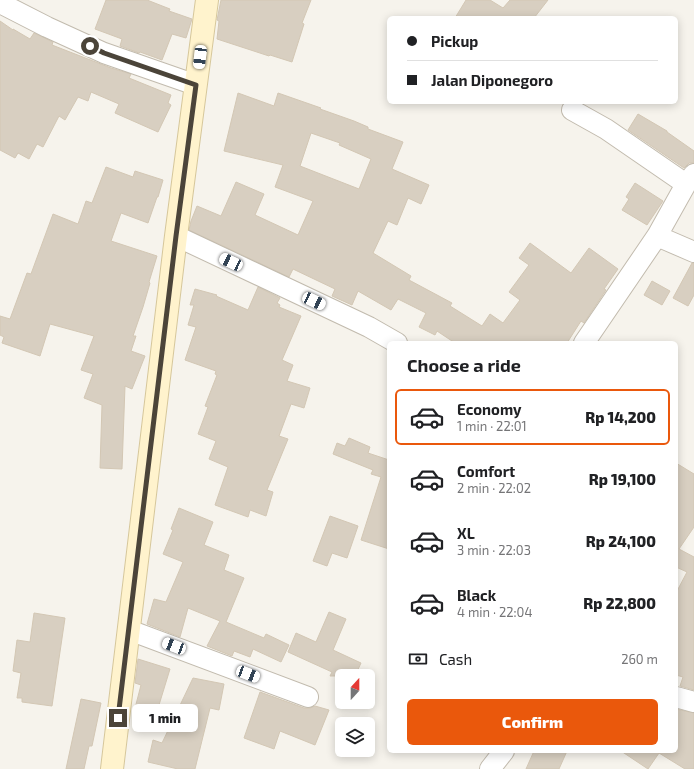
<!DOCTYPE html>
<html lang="en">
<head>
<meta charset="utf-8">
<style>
  :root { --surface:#fff; --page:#f2f2f2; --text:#202124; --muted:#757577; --line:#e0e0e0; --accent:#ea580c }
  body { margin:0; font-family:"Exo 2",sans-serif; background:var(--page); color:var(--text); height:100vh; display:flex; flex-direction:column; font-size:15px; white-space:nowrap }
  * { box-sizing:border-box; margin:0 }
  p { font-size:13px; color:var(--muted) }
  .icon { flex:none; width:22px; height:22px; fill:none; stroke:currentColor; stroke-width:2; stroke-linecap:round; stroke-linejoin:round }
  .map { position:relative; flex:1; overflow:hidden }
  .panel { position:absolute; left:387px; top:341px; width:291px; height:412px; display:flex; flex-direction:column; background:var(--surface); border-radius:6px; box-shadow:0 2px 10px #0003 }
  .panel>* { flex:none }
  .guide { position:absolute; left:387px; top:16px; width:291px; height:88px; border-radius:6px; box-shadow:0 2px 10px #0003; display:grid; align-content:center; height:88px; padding:0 20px; background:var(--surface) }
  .needle { width:26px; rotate:21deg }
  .controls { position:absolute; left:335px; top:669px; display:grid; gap:8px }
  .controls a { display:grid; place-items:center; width:40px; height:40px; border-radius:6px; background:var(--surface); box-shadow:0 2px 10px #0003; font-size:20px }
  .end { position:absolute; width:18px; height:18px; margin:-9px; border:5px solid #4b4439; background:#fff; box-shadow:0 0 0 2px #fff }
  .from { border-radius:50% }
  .bubble { position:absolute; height:28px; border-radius:6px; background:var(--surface); box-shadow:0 2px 10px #0003; font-size:13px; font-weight:800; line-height:28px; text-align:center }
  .car { position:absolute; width:12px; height:24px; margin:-12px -6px; border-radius:5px; box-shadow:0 0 3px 1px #0007; background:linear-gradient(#fff 24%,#345 0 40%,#fff 0 76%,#345 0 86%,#fff 0) }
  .guide b { display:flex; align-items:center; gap:14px; height:38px; font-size:15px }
  .guide b+b { border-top:1px solid var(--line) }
  .guide i { width:10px; height:10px; background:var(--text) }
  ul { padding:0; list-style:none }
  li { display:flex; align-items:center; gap:12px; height:56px; margin:0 8px 6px; padding:0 12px; border:2px solid transparent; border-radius:6px }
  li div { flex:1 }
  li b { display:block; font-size:15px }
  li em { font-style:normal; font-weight:800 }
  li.active { border-color:var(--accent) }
  li>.icon { width:36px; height:36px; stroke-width:1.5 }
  h2 { padding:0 20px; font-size:18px; line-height:48px }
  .pay { display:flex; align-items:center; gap:10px; height:44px; padding:0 20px; font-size:15px }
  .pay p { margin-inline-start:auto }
  .action { display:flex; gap:8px; margin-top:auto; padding:8px 20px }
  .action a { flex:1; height:46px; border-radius:6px; background:var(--accent); color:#fff; font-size:16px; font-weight:800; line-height:46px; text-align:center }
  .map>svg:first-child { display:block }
</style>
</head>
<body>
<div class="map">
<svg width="694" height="769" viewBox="0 0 694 769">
  <rect width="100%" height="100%" fill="#f6f3ec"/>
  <path fill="#d8cfc1" stroke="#d3c7b4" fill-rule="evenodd" d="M106 0H147L170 9 169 11 192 19 186 38 172 34 162 60 140 52 139 53 120 46 122 39 95 29Z
    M221 0H311L302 23 304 24 292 62 270 55 269 56 217 39 219 21 217 20Z
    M466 0H490L503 8 510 0H548L534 18H455Z
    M0 21 13 30V29L30 39 34 33 53 42 52 45 111 68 131 74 129 78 171 95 168 103 171 105 158 132 115 113 119 104 91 92 88 101 78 97 65 120 59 116 43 147 37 144 29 159 18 153 15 158 0 150Z
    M238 93 274 106 278 93 321 108 320 109 354 121 368 127V129L403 142 392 169 429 185 421 204 408 198 397 225 388 221 373 253 411 276 409 280 452 303 450 306 482 326 490 314 503 323 520 300 509 292 529 265 519 258 530 243 571 273 589 248 618 269 604 289 606 290 584 323 581 321 567 343H455L437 331 435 335 419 327 426 313 398 299 391 310 358 291 352 305 332 296 335 289 293 269 289 277 189 230 191 221 197 206 221 216 236 182 264 194 255 215 298 235 313 201 275 187 283 165 224 151ZM311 133 340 143 339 145 371 159 359 189 300 166Z
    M638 114 667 131V132L694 151V163H689L684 168 628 130Z
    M106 167 133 177 135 171 163 180 158 197H157L148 223 121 213 111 241 157 256 149 282 150 283 143 307 133 336H136L131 351 145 356 132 389 125 386 122 469 100 468 102 405 84 398 93 374 81 370 94 336 50 324 40 356 2 343 4 337 0 335V316L10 319 27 273 31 274 53 214 78 224 86 201 92 203Z
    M635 183 663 201 647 225 622 210 629 199 626 197Z
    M692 263H694V295L688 306 673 298Z
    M652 281 670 291 662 305 644 295Z
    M258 287 280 298 277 303 280 305 279 307 301 316 282 360 293 365 287 381 310 388 304 408 291 404 279 436 288 439 267 490 273 492 266 516 250 510 248 517 215 505 228 467 209 459 216 441 198 434 208 407 205 406 217 375 215 374 216 371 185 360 196 327 188 325 194 305H190L195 289 217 295 216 296 248 310Z
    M349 438 370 447 368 453 389 460V549L361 540 381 477 371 474 373 470 333 454 337 443 345 446Z
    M676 463 694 474V527L679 549 694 557V690L680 686 683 677 676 675V593L687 572 676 567Z
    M179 508 213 522 204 545 229 555 224 570 244 578 226 622 264 638 266 634 289 645 281 662 253 649 250 657 234 651 232 656 207 646 220 621 188 608 180 637 147 624 154 599 166 602 183 562 163 554 173 530 171 529Z
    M330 516 358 526 347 558 332 553 327 566 313 561Z
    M329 612 346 619 333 650 361 663 355 676H330L332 672 288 652 296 633 316 642Z
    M34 613 65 618 52 706 22 702V698H17L21 673 13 671 17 640 30 642Z
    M138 659 170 669 155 718 134 712 141 685 135 683Z
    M193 678 224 684 219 710 210 708 195 769H178L148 762 153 740 162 743Z
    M260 692 304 708H310L315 706 329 710 315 745 280 731 274 749 244 738Z
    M81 699 101 703 92 746H89L84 769H66Z
    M676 709 694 713V769H685L659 753 648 769 621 751H676Z
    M534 751H567L559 769H526Z"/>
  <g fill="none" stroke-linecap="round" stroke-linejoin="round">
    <defs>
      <path id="street" d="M0 3 47 27 104 53 196 85
        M572 110 606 129 686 184
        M176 236 369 327 397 343
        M657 236 694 252
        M584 343 657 236 686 184 694 174
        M129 630 308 697
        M676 697 694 702
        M490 769 504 751"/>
      <path id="secondary" d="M112 769 176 236 207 0"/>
    </defs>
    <use href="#street" stroke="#c2bbae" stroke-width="22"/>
    <use href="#secondary" stroke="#d6c79b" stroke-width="24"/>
    <use href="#street" stroke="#fff" stroke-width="20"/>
    <use href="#secondary" stroke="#fff3cd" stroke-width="22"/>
  </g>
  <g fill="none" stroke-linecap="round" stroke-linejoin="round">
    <path stroke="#4b4439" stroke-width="5" d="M90 46 104 53 196 85 176 236 118 718"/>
  </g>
</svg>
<div class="controls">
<a><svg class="needle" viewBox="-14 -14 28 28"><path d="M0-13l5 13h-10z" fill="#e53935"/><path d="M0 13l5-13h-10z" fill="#757577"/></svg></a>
<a><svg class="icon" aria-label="layers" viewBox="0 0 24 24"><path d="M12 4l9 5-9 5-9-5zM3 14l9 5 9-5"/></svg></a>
</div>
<i class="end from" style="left:90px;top:46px"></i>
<i class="end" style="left:118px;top:718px"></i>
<div class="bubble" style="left:132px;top:704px;width:66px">1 min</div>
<i class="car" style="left:200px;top:57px;rotate:187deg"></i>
<i class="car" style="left:231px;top:262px;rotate:295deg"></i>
<i class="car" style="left:314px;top:301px;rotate:115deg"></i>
<i class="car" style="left:174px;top:646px;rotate:291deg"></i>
<i class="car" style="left:248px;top:674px;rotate:111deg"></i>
<div class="guide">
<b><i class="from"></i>Pickup</b>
<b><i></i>Jalan Diponegoro</b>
</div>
<section class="panel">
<h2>Choose a ride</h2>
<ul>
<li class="active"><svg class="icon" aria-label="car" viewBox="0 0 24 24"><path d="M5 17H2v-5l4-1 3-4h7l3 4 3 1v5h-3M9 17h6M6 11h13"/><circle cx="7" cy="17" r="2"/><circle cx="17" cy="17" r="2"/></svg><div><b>Economy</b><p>1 min · 22:01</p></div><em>Rp 14,200</em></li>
<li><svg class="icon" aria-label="car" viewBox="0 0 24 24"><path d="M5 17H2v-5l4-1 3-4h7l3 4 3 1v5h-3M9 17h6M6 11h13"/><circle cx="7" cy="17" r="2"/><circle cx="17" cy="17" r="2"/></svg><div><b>Comfort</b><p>2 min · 22:02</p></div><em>Rp 19,100</em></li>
<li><svg class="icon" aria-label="car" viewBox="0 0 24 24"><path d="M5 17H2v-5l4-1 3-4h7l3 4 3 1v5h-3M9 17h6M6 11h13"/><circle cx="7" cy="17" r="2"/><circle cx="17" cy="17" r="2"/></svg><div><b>XL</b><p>3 min · 22:03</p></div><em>Rp 24,100</em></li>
<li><svg class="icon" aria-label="car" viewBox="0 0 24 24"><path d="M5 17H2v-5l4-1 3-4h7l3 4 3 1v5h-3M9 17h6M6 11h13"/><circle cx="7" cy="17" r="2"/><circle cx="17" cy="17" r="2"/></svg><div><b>Black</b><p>4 min · 22:04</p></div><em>Rp 22,800</em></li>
</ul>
<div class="pay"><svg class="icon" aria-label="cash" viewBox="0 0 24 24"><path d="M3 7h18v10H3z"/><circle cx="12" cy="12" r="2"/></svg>Cash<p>260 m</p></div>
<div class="action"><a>Confirm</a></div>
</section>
</div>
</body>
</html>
